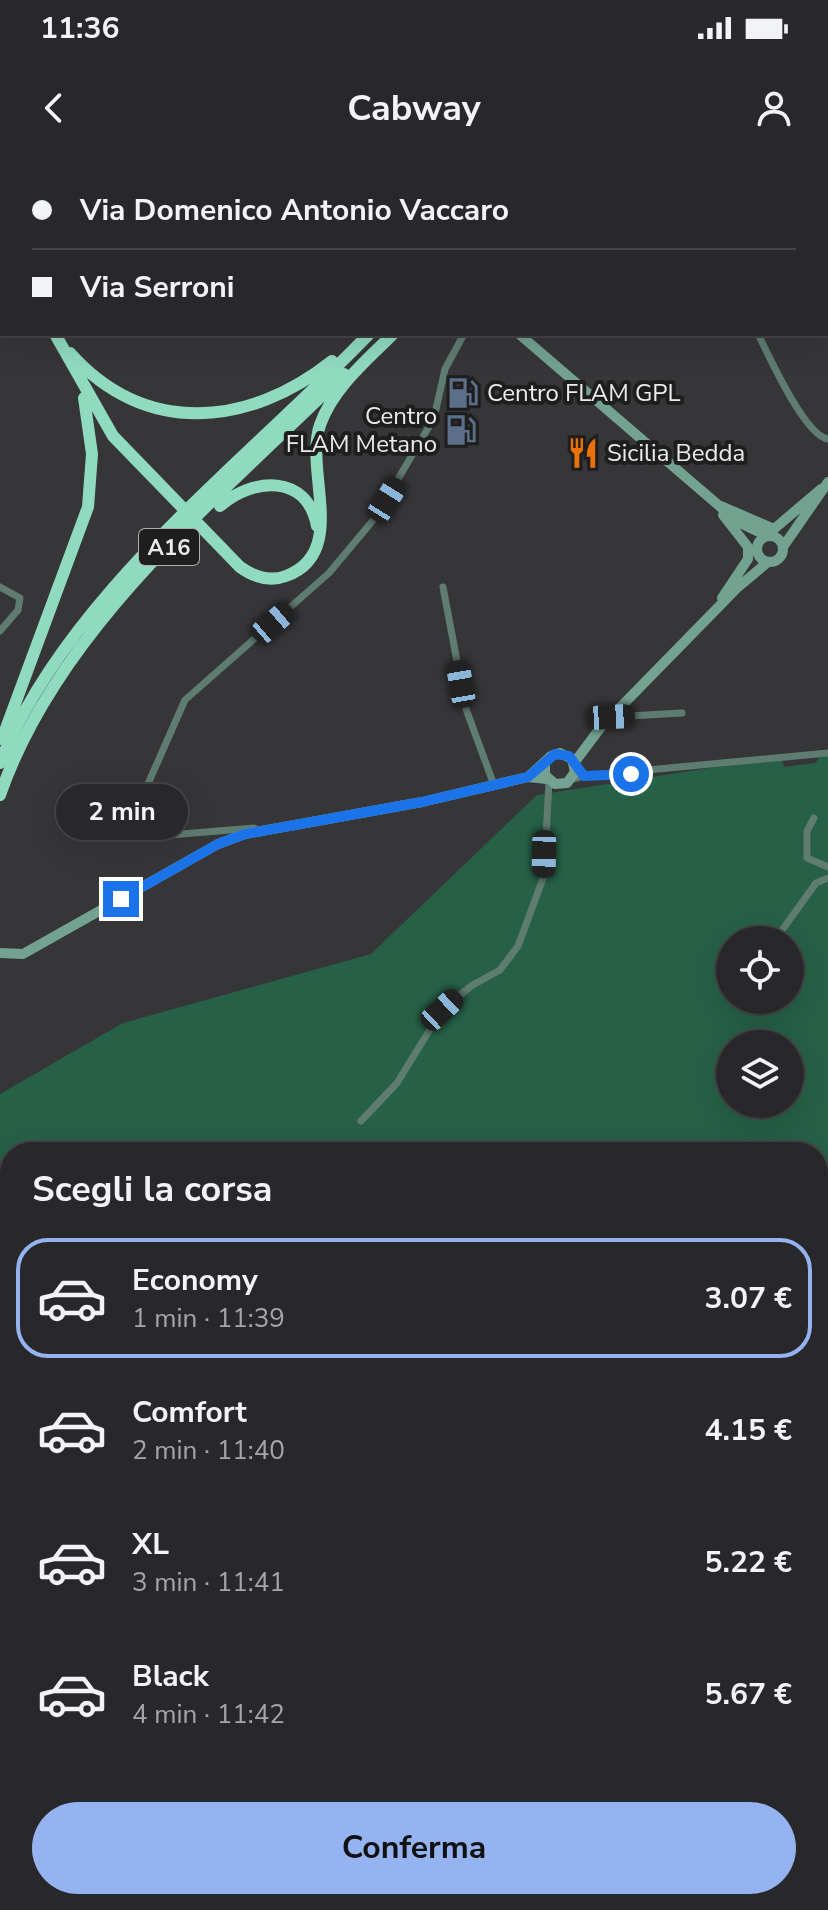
<!DOCTYPE html>
<html lang="it">
<head>
<meta charset="utf-8">
<style>
  :root { --surface:#28282b; --page:#303033; --text:#f1f3f6; --muted:#a5a6a9; --line:#444447; --accent:#95b2f1 }
  body { margin:0; font-family:"Nunito Sans",sans-serif; background:var(--page); color:var(--text); height:100vh; display:flex; flex-direction:column; font-size:30px; white-space:nowrap }
  * { box-sizing:border-box; margin:0 }
  p { font-size:26px; color:var(--muted) }
  .icon { flex:none; width:44px; height:44px; fill:none; stroke:currentColor; stroke-width:2; stroke-linecap:round; stroke-linejoin:round }
  .map { position:relative; flex:1; overflow:hidden }
  .details { position:absolute; left:0px; top:982px; width:828px; height:768px; display:flex; flex-direction:column; background:var(--surface); border-radius:32px 32px 0 0; box-shadow:0 8px 32px #0002,0 0 0 2px var(--line) }
  .details>* { flex:none }
  .guide { position:absolute; left:0px; top:0px; width:828px; height:176px; box-shadow:0 8px 32px #0002,0 0 0 2px var(--line); display:grid; align-content:center; height:176px; padding:0 32px; background:var(--surface) }
  .buttons { position:absolute; left:716px; top:766px; display:grid; gap:16px }
  .buttons a { display:grid; place-items:center; width:88px; height:88px; border-radius:50%; background:var(--surface); box-shadow:0 8px 32px #0002,0 0 0 2px var(--line); font-size:40px }
  .end { position:absolute; width:36px; height:36px; margin:-18px; border:10px solid #1a73e8; background:#fff; box-shadow:0 0 0 4px #fff }
  .from { border-radius:50% }
  .bubble { position:absolute; height:56px; border-radius:28px; background:var(--surface); box-shadow:0 8px 32px #0002,0 0 0 2px var(--line); font-size:26px; font-weight:700; line-height:56px; text-align:center }
  .car { position:absolute; width:24px; height:48px; margin:-24px -12px; border-radius:10px; box-shadow:0 0 6px 2px #0007; background:linear-gradient(#222 24%,#8ab4d8 0 40%,#222 0 76%,#8ab4d8 0 86%,#222 0) }
  .guide b { display:flex; align-items:center; gap:28px; height:76px; font-size:30px }
  .guide b+b { border-top:2px solid var(--line) }
  .guide i { width:20px; height:20px; background:var(--text) }
  ul { padding:0; list-style:none }
  li { display:flex; align-items:center; gap:24px; height:120px; margin:0 16px 12px; padding:0 16px; border:4px solid transparent; border-radius:32px }
  li div { flex:1 }
  li b { display:block; font-size:30px }
  li em { font-style:normal; font-weight:700 }
  li.current { border-color:var(--accent) }
  li>.icon { width:72px; height:72px; stroke-width:1.5 }
  h2 { padding:0 32px; font-size:36px; line-height:96px }
  .action { display:flex; gap:16px; margin-top:auto; padding:16px 32px }
  .action a { flex:1; height:92px; border-radius:48px; background:var(--accent); color:#111; font-size:32px; font-weight:700; line-height:92px; text-align:center }
  .status { display:flex; justify-content:space-between; align-items:center; height:56px; padding:0 40px; background:var(--surface); direction:ltr }
  .status svg { height:22px; fill:currentColor }
  header { display:flex; justify-content:space-between; align-items:center; height:104px; padding:0 32px; background:var(--surface); font-size:36px; font-weight:700 }
  .map>svg:first-child { display:block }
</style>
</head>
<body>
<div class="status"><b>11:36</b><svg viewBox="0 0 49 12"><path d="M0 12V9h3v3zM5 12V6h3v6zM10 12V3h3v9zM15 12V0h3v12zM26 1h20v11H26zM47 4h2v5h-2z"/></svg></div>
<header><svg class="icon" aria-label="back" viewBox="0 0 24 24"><path d="M15 5l-7 7 7 7"/></svg>Cabway<svg class="icon" aria-label="person" viewBox="0 0 24 24"><circle cx="12" cy="8" r="4"/><path d="M4 21q1-7 8-7t8 7"/></svg></header>
<div class="map">
<svg width="828" height="1750" viewBox="0 0 828 1750">
  <rect width="100%" height="100%" fill="#363639"/>
  <path fill="#266047" fill-rule="evenodd" d="M822 595H828V1750H0V934L123 863 371 794 537 635 709 608 782 600 784 607 815 603ZM730 780H790V840H730ZM730 884H790V944H730ZM10 992H818V1740H10Z"/>
  <g fill="none" stroke-linecap="round" stroke-linejoin="round">
    <path stroke="#5f7c71" stroke-width="7" d="M69 0 71 2
      M655 2 659 0
      M758 174C769 196 805 276 828 279
      M0 427 20 438 18 450 0 471
      M443 427 466 549 494 625
      M612 557 682 553
      M570 620 584 616 828 593
      M814 658 807 671V698L828 707
      M254 668 170 675 132 660 185 540 329 413 375 358 434 258 445 209 464 174
      M775 780 816 723 828 718
      M361 961 397 923 442 850 471 826 500 810 518 786 544 716 549 621
      M818 1240 828 1237
      M818 1439 828 1428
      M0 1471 10 1465
      M818 1515 828 1518
      M818 1724 828 1729"/>
    <path stroke="#73a291" stroke-width="10" d="M315 0 317 2
      M519 174 738 362 767 376
      M721 346 774 369 821 329
      M757 389a13 13 0 1 1 26 0a13 13 0 1 1-26 0Z
      M783 387 828 322
      M722 438 748 399V387L723 355
      M574 603 601 567 737 428 768 402
      M528 617 551 596 560 593 572 599 575 612 567 623 555 624 545 615V605
      M0 793 23 794 218 684 245 674 422 642 528 617 547 619"/>
    <path stroke="#90dac0" stroke-width="12" d="M494 2 495 0
      M506 2V0
      M0 73 2 77
      M55 174 113 276 240 407C254 417 270 422 286 416 349 393 304 311 320 265 333 228 366 201 393 174
      M70 193C145 277 249 267 332 201
      M220 346C253 317 307 314 317 366
      M2 579 88 347 92 294 84 238
      M0 603C67 435 245 303 369 174
      M0 635C59 465 219 338 344 214"/>
  </g>
  <g fill="none" stroke-linecap="round" stroke-linejoin="round">
    <path stroke="#1a73e8" stroke-width="10" d="M121 739 218 684 245 674 422 642 528 617 555 594 569 596 584 616 631 614"/>
  </g>
  <defs>
    <symbol id="fuel-bare" viewBox="-9 -9 18 18"><path d="M-5.5-6h7V0h2V4h1.3V-2.5L3-4.5l.8-.8L6-3V5H2.5V1h-1V6h-7ZM-4.2-4.7v3.2H.2V-4.7Z" fill="#5c6f8a" stroke="#1e1e1f" stroke-width="2.5" paint-order="stroke"/></symbol>
    <symbol id="restaurant-bare" viewBox="-9 -9 18 18"><path d="M-5-6h1v4h1v-4h1v4h1v-4h1v5L-1.5 .5V6h-2V.5L-5-1ZM5-6V6H3V1.5H1.5Q1.5-4 5-6Z" fill="#e8710a" stroke="#1e1e1f" stroke-width="2.5" paint-order="stroke"/></symbol>
  </defs>
  <g fill-rule="evenodd">
    <use href="#fuel-bare" x="441" y="211" width="44" height="44"/>
    <use href="#fuel-bare" x="439" y="248" width="44" height="44"/>
    <use href="#restaurant-bare" x="561" y="271" width="44" height="44"/>
  </g>
  <g text-anchor="middle" stroke-width="8" stroke-linejoin="round" paint-order="stroke">
    <rect fill="#1e1e1f" stroke="#adaeae" stroke-width="2" x="139" y="369" width="60" height="36" rx="6"/>
    <g font-size="22" font-weight="bold" fill="#eaebec">
      <text x="169" y="395">A16</text>
    </g>
    <g font-size="24" fill="#eaebec" stroke="#1e1e1f" text-anchor="start">
      <text x="487" y="241">Centro FLAM GPL</text>
      <text x="437" y="264" text-anchor="end">Centro<tspan x="437" dy="28">FLAM Metano</tspan></text>
      <text x="607" y="301">Sicilia Bedda</text>
    </g>
  </g>
</svg>
<div class="buttons">
<a><svg class="icon" aria-label="locate" viewBox="0 0 24 24"><circle cx="12" cy="12" r="6"/><path d="M12 2v4M12 18v4M2 12h4M18 12h4"/></svg></a>
<a><svg class="icon" aria-label="layers" viewBox="0 0 24 24"><path d="M12 4l9 5-9 5-9-5zM3 14l9 5 9-5"/></svg></a>
</div>
<i class="end from" style="left:631px;top:614px"></i>
<i class="end" style="left:121px;top:739px"></i>
<div class="bubble" style="left:56px;top:624px;width:132px">2 min</div>
<i class="car" style="left:387px;top:340px;rotate:32deg"></i>
<i class="car" style="left:273px;top:463px;rotate:49deg"></i>
<i class="car" style="left:461px;top:524px;rotate:350deg"></i>
<i class="car" style="left:611px;top:557px;rotate:87deg"></i>
<i class="car" style="left:544px;top:694px;rotate:181deg"></i>
<i class="car" style="left:442px;top:850px;rotate:47deg"></i>
<div class="guide">
<b><i class="from"></i>Via Domenico Antonio Vaccaro</b>
<b><i></i>Via Serroni</b>
</div>
<section class="details">
<h2>Scegli la corsa</h2>
<ul>
<li class="current"><svg class="icon" aria-label="car" viewBox="0 0 24 24"><path d="M5 17H2v-5l4-1 3-4h7l3 4 3 1v5h-3M9 17h6M6 11h13"/><circle cx="7" cy="17" r="2"/><circle cx="17" cy="17" r="2"/></svg><div><b>Economy</b><p>1 min · 11:39</p></div><em>3.07 €</em></li>
<li><svg class="icon" aria-label="car" viewBox="0 0 24 24"><path d="M5 17H2v-5l4-1 3-4h7l3 4 3 1v5h-3M9 17h6M6 11h13"/><circle cx="7" cy="17" r="2"/><circle cx="17" cy="17" r="2"/></svg><div><b>Comfort</b><p>2 min · 11:40</p></div><em>4.15 €</em></li>
<li><svg class="icon" aria-label="car" viewBox="0 0 24 24"><path d="M5 17H2v-5l4-1 3-4h7l3 4 3 1v5h-3M9 17h6M6 11h13"/><circle cx="7" cy="17" r="2"/><circle cx="17" cy="17" r="2"/></svg><div><b>XL</b><p>3 min · 11:41</p></div><em>5.22 €</em></li>
<li><svg class="icon" aria-label="car" viewBox="0 0 24 24"><path d="M5 17H2v-5l4-1 3-4h7l3 4 3 1v5h-3M9 17h6M6 11h13"/><circle cx="7" cy="17" r="2"/><circle cx="17" cy="17" r="2"/></svg><div><b>Black</b><p>4 min · 11:42</p></div><em>5.67 €</em></li>
</ul>
<div class="action"><a>Conferma</a></div>
</section>
</div>
</body>
</html>
